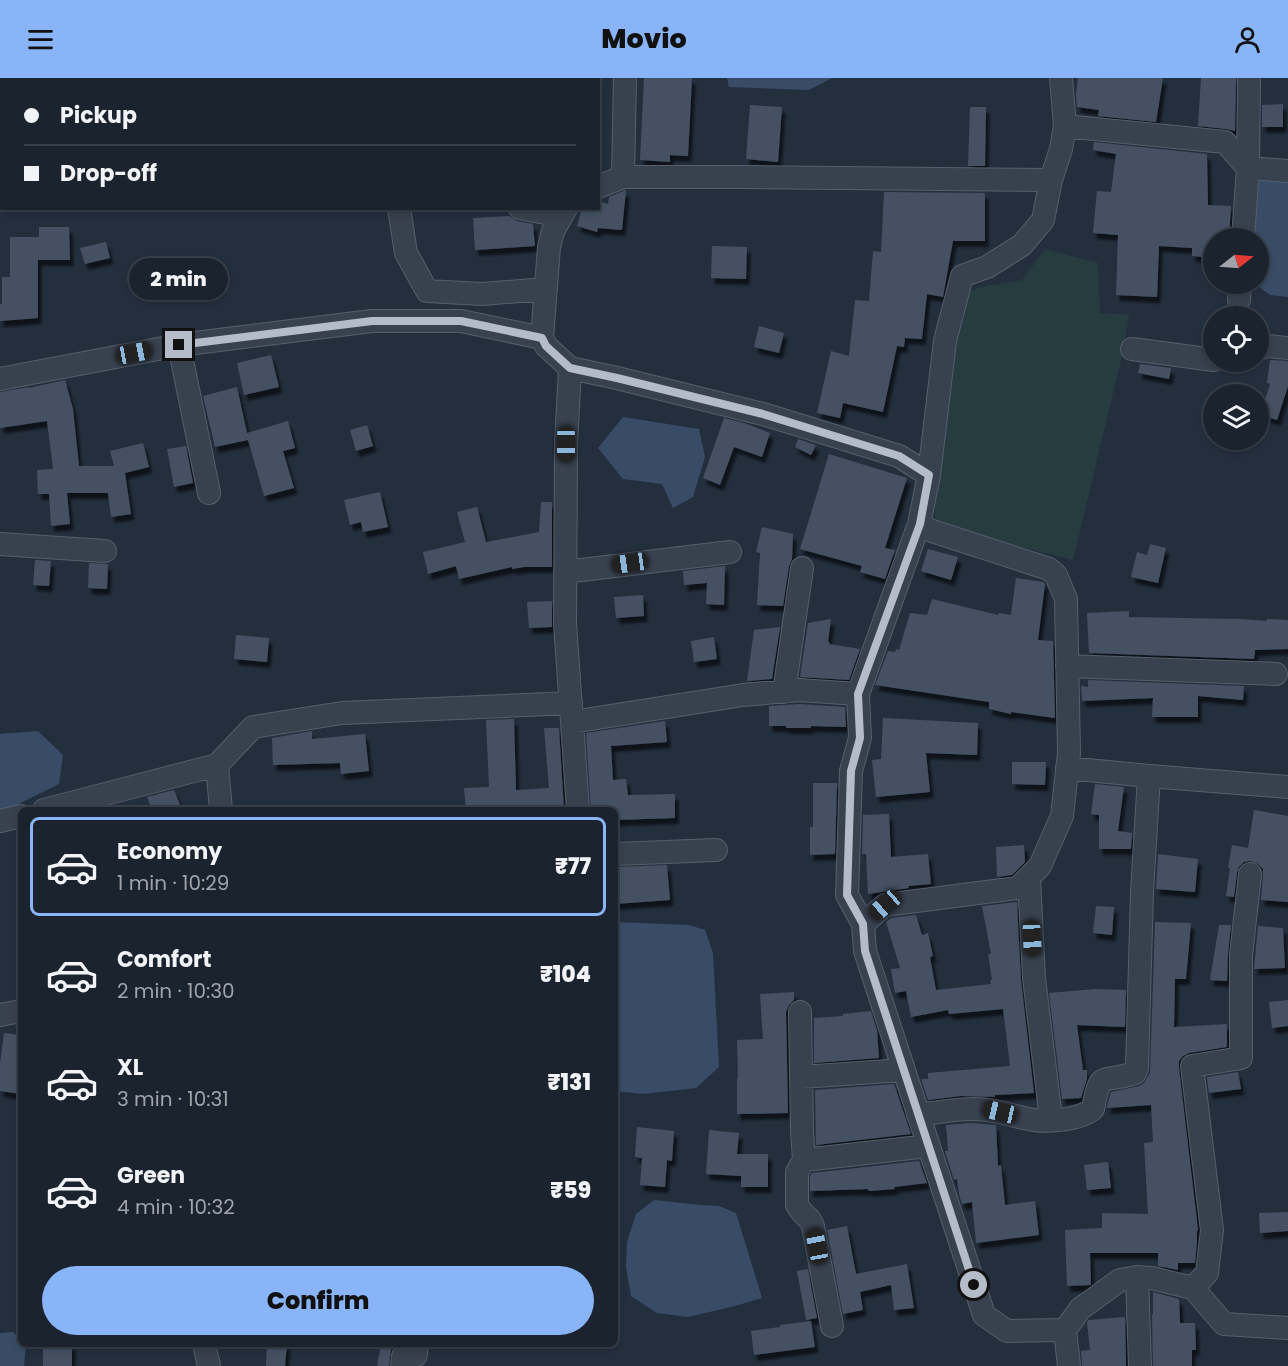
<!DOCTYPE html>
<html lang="en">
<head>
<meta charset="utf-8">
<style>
  :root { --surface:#1b232e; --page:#282f3a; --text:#f1f3f6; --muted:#a0a4aa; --line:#39404a; --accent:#8ab4f8 }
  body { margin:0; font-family:Poppins,sans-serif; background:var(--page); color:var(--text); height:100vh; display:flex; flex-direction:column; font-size:22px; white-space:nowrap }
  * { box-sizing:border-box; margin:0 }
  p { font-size:20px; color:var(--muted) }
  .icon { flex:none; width:33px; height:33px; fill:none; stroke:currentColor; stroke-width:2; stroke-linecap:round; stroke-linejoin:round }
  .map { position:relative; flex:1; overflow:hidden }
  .side { position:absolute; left:18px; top:729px; width:600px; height:540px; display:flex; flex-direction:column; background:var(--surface); border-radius:9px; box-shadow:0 3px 9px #0003,0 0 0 2px var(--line) }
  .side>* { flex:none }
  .banner { position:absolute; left:0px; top:0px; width:600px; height:132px; box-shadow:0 3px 9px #0003,0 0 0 2px var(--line); display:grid; align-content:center; height:132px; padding:0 24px; background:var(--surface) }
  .needle { width:39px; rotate:73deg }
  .controls { position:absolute; left:1203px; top:150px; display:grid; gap:12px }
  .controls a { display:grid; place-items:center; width:66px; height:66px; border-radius:50%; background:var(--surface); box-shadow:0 3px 9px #0003,0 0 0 2px var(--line); font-size:30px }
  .end { position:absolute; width:27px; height:27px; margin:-14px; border:8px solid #b4bcc9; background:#111; box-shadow:0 0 0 3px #111 }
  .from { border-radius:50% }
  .bubble { position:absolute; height:42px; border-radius:21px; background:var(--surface); box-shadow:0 3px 9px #0003,0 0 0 2px var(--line); font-size:20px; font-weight:800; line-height:42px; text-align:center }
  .car { position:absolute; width:18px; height:36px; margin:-18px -9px; border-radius:8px; box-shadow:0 0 4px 2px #0007; background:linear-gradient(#222 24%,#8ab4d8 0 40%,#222 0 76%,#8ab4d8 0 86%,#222 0) }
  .banner b { display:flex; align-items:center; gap:21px; height:57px; font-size:22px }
  .banner b+b { border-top:2px solid var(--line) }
  .banner i { width:15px; height:15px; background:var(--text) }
  ul { padding:10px 0 0; list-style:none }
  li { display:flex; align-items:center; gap:18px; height:99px; margin:0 12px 9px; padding:0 12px; border:3px solid transparent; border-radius:9px }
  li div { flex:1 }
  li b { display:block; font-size:22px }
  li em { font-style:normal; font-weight:800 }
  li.current { border-color:var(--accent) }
  li>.icon { width:54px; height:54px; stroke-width:1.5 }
  .primary-button { display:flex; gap:12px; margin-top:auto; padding:12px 24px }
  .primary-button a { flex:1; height:69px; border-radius:36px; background:var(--accent); color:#111; font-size:24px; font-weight:800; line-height:69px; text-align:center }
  header { display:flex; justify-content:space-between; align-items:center; height:78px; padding:0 24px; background:var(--accent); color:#111; font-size:27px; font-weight:800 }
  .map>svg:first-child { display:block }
</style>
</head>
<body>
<header><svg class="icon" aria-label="menu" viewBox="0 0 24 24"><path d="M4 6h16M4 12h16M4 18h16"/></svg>Movio<svg class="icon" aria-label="person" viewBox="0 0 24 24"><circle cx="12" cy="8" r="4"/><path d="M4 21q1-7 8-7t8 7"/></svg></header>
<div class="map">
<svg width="1288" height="1288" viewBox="0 0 1288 1288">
  <defs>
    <filter id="shadow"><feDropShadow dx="3.5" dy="6" stdDeviation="1.5" flood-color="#0009"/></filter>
  </defs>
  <rect width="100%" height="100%" fill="#242f3e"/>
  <path fill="#263c3f" d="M1045 171 1098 185 1100 235 1129 237 1123 274 1073 482 948 451 938 447 934 435 960 240 967 215 980 209 1022 202Z"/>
  <path fill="#394c67" d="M0 0H99V1L2 2V70L0 71Z
    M727 0H832L809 12 729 9Z
    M1288 87V219L1270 217 1255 206H1258V160H1242L1260 96Z
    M623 339 699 351 705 379 693 419 673 430 662 406 623 401 598 370Z
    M38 653 63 677 59 706 0 735V656Z
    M615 844 689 847 705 852 713 875 719 989 696 1010 643 1016 615 1013Z
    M654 1122 700 1127 719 1128 736 1135 762 1220 735 1228 688 1239 657 1235 631 1218 626 1189 627 1164 636 1136Z
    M13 1254 21 1262V1266L26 1267 24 1288H0V1255Z"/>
  <path fill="#455162" filter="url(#shadow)" d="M644 0H692L688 78 670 77V84L640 82Z
    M1078 0H1163L1156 44 1098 38 1099 32 1077 29 1076 16Z
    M1201 0H1236L1235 53 1226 51 1198 48Z
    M1283 26V49H1262V27Z
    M750 27 782 29 778 84 746 81Z
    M970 29H986L985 88H968Z
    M1094 64 1207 76 1208 127 1231 128 1229 160H1214V180L1192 178V170L1159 168 1157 219 1116 217 1118 157 1093 155 1097 113 1111 114 1116 76 1093 72Z
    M626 112 622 152 598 150 597 154 577 148 582 130H598V123L608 126 609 119Z
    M884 114 985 115V163H953L943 219 927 216 922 261 905 260 904 269 897 268 883 334 843 325 840 340 817 335 831 273 849 278 855 222 869 223 873 173 881 174Z
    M509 138 517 143 533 146 535 168 475 172 473 140Z
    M39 149H69L70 182H38V240L0 243V226H2V199H10V159H39Z
    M106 164 110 180 85 186 80 170Z
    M712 168 747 169 746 201 711 200Z
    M759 248 784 255 779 275 754 269Z
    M271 277 279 309 244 317 237 285Z
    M1270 282 1288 283V308L1277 342 1260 337 1270 306 1267 305Z
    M1140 286 1171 290 1169 301 1138 295Z
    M65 302 73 331 79 388H114L110 373 143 365 149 389 125 395 131 436 111 439 108 415H67L70 446 51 448 49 416H38L37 392 53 391 47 343 0 350V314L29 309V310Z
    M237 309 247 355 288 343 295 370 283 373 294 410 264 418 248 362 215 369 203 318Z
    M724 340 744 345 770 355 762 379 734 369 720 407 703 400Z
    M367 347 373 368 356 373 350 352Z
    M798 361 816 367 811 377 795 369Z
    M186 368 193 405 174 409 167 371Z
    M829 376 907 400 885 470 895 472 885 501 860 494 862 488 800 471Z
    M380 414 388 449 363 454 361 444 350 447 344 422Z
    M541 424H552V489H524L512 491V489L459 501 456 488 428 496 423 474 465 464 457 434 477 429 486 464 539 454Z
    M762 449 793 456 792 481 789 488 783 528 757 527 760 475 756 474Z
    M1150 466 1166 470 1158 505 1131 499 1137 474 1147 477Z
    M928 471 958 479 951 502 921 493Z
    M35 482 51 483 49 508 33 507Z
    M89 485 108 486 107 511 88 510Z
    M725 488 724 527 706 526 707 505 684 507 683 493Z
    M1016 500 1043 504 1045 506 1038 562 1053 563 1055 640 1011 634V636L989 631V624L875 607 888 573 895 574 896 571 899 572 910 535 927 537 932 521 998 537 999 535 1011 537Z
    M643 517 644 538 616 540 614 519Z
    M552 523V549L529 550 527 524Z
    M1129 533V539L1240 541 1267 543V541L1288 542V571L1255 572 1254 581 1089 575 1087 535Z
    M831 541 828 564H830L829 566 860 571 849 602 800 599 808 545Z
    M780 549 772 601 747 603 754 552Z
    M236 557 269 560 267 584 234 581Z
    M714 559 717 581 694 584 691 563Z
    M1088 602 1244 608 1243 622 1198 618V639H1152L1153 620 1082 623 1081 608 1088 609Z
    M799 626 845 629 846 649 811 648V650H786V648H769V628Z
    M883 640 978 645 977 677 926 675 930 714 876 719 872 682 881 681Z
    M514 641 516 712 549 710 544 650H559L564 732H466L464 710 489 709 486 642Z
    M665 643 667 664 611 668 613 702 626 701 628 717 675 716V740L615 742V732H591L586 655Z
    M312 653V661L365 656 369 693 341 696 340 685 273 687 272 660Z
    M1012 684H1046L1045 707 1012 706Z
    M813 705H837L835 776 810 777V749H813Z
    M1095 706 1124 709 1118 753 1132 755 1131 771H1099V737L1091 736Z
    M174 712 182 732H152L147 719Z
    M1254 732 1288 738V824L1261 822 1263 797V791L1258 786 1251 783 1244 784 1239 789 1237 795 1234 819 1226 818 1230 790H1228L1232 767 1248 770Z
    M889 736 891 779 928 776 931 806 908 808 909 810 868 816 866 776H862L863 737Z
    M1024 767 1025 784 1012 797 997 799 996 769Z
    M1158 776 1198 781 1195 814 1156 811Z
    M667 787 670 822 615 826V789Z
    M1017 824 1021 902 1034 1015 995 1017V1019L961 1018 928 1022 921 1001H928V995L1010 988 1003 931 949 936 948 932 911 939 906 913 895 915 891 891 900 890 886 844 891 840 916 837 922 857 928 855 933 878 930 879 936 912 991 906 990 902H992L988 876H991L982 828Z
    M1096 828 1114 829 1112 857 1093 855Z
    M1155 844 1191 845 1186 901H1175L1174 949 1227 946V969L1189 975 1183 978 1179 983V990L1198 1152 1197 1153V1164L1195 1185H1178V1192L1158 1188V1175H1090L1091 1207 1067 1208 1065 1152 1102 1150V1135L1148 1136 1144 1065 1153 1064 1151 1027 1107 1030V1028L1111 1014 1139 1008 1144 1005 1150 995Z
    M1219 847H1231L1228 876 1227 903 1210 902Z
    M1258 848 1283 850 1285 890 1254 891Z
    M1095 911 1126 912 1125 949 1077 947 1083 992H1087V1001L1081 1020 1062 1021 1049 915Z
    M794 914V922L789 927 786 934 788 1035 737 1036V1000H738L737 962 763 961 760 916Z
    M1288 922V948L1272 950 1269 924Z
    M871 933 877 952 879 980 814 985V940L843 938V936Z
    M4 955 21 957V1016L0 1013V986Z
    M1238 994 1241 1011 1209 1015 1207 999Z
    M894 1006 911 1056 816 1067 815 1012Z
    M971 1045 996 1047 998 1088 1001 1087 1005 1127 1035 1123 1039 1157 976 1165 972 1124 962 1126 959 1116 957 1101 954 1102 945 1073H948L946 1047Z
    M637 1049 674 1053 672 1083 667 1082 665 1109 640 1107 642 1080 635 1079Z
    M709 1052 739 1055 737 1076H768V1109H741V1098L706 1096Z
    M919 1083 927 1105 894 1109 895 1111 869 1113 868 1111 810 1113V1098L812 1095Z
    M1108 1084 1111 1110 1087 1112 1084 1087Z
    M1288 1134V1153L1260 1155 1259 1135Z
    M847 1148 856 1196 907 1186 914 1230 894 1232 891 1207 860 1214 863 1232 843 1236 827 1152Z
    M808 1191 817 1240 806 1242 797 1193Z
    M1153 1214 1179 1221 1180 1245H1195L1196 1272H1192V1288H1153L1152 1236H1153Z
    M1125 1239 1126 1288H1082L1081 1273 1090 1272 1087 1244 1089 1242Z
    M811 1243 815 1269 754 1277 751 1253 780 1249V1247Z
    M43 1266H72V1288H43Z
    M267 1266H287L285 1288H266Z
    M381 1266H397L391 1271 389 1288H377Z"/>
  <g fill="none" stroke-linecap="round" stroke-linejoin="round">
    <defs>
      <path id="minor" d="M361 0V2
        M486 2V0
        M1065 48 1225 64 1248 90 1249 0
        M623 99H746L1051 102
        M598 109 623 99 625 0
        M399 130 406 175 427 213 482 216 546 211
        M520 130 561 138
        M1243 160 1248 90 1288 93
        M1239 222 1240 206
        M542 260 549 169 553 153 566 130
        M179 267 209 415
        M1132 271 1214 282
        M1258 271 1267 268 1288 270
        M570 290 566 366 565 546 572 644 743 617 799 612 858 616
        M0 301 179 267 372 243H461L542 260 546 268 570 290 617 300 763 336 899 378 929 397 919 446 932 453 1049 491 1056 497 1066 521 1069 675 1062 738 1040 788 1018 810 885 827 863 846 865 873 984 1237 1007 1253 1065 1252 1080 1231 1120 1202 1137 1199 1152 1200 1193 1210 1207 1195 1212 1152 1192 988 1241 980V877L1250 796
        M929 397 945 263 962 198 987 189 1022 167 1043 142 1051 102 1061 71 1065 48 1061 0
        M0 466 105 473
        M565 494 730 474
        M1067 588 1276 596
        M784 614 802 490
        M572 644 578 732
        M1067 690 1149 698 1288 709
        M44 732 217 687
        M221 732 217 687 253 649 342 635 571 625
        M0 743 21 738
        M615 776 716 772
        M1029 800 1034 900 1051 1041
        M863 846 847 817 851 693 860 660 858 616 919 446
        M800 934 802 1053 804 1082 928 1068
        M0 937 21 933
        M801 999 903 992
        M918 1037C941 1034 965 1029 988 1032 1004 1034 1019 1040 1034 1042 1051 1044 1079 1042 1093 1031 1100 990 1102 1006 1135 995L1137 990 1142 814 1149 698
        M804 1082 797 1094V1127L802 1134 810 1142 813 1148 832 1248
        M1137 1199 1140 1288
        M1193 1210 1224 1246 1288 1250
        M1065 1252 1069 1288
        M204 1266 209 1288
        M402 1288 403 1278 416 1277 417 1266"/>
    </defs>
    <use href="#minor" stroke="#565f6c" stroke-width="24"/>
    <use href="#minor" stroke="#38414e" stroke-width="22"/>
  </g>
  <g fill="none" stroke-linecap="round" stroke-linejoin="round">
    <path stroke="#b4bcc9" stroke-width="8" d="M179 267 372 243H461L542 260 546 268 570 290 617 300 763 336 899 378 929 397 920 446 858 616 860 660 851 693 847 817 863 846 865 873 974 1207"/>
  </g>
</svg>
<div class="controls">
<a><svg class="needle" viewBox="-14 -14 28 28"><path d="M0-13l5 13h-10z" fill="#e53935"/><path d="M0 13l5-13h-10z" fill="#a0a4aa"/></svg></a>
<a><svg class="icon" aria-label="locate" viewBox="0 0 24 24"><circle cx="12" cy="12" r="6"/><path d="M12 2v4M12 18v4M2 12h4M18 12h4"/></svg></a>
<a><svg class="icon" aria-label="layers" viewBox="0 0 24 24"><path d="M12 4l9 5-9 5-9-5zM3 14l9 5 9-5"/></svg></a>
</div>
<i class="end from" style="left:974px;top:1207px"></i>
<i class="end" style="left:179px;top:267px"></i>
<div class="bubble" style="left:129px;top:180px;width:99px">2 min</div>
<i class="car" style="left:134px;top:275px;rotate:79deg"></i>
<i class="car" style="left:566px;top:366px;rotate:180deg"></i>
<i class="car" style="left:630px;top:485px;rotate:262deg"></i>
<i class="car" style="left:885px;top:827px;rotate:229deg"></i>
<i class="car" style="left:1032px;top:860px;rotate:177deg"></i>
<i class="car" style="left:1000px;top:1034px;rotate:283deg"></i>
<i class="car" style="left:817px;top:1168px;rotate:349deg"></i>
<div class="banner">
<b><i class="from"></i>Pickup</b>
<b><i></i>Drop-off</b>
</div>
<section class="side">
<ul>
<li class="current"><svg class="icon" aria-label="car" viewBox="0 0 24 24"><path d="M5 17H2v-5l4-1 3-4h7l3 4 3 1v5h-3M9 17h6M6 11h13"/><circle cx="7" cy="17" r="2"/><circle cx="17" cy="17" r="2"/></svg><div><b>Economy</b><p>1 min · 10:29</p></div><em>₹77</em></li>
<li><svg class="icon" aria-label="car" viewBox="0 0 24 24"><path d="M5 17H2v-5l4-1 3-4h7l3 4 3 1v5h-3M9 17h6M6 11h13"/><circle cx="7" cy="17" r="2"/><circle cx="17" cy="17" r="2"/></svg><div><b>Comfort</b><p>2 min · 10:30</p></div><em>₹104</em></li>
<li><svg class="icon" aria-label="car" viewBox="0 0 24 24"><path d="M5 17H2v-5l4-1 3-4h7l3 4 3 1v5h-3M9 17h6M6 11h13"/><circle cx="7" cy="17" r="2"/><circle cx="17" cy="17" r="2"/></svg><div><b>XL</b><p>3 min · 10:31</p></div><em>₹131</em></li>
<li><svg class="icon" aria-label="car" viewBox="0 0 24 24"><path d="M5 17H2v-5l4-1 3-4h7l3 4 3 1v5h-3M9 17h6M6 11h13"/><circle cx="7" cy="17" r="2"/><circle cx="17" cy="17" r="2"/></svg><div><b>Green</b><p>4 min · 10:32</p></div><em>₹59</em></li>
</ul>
<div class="primary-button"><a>Confirm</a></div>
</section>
</div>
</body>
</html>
